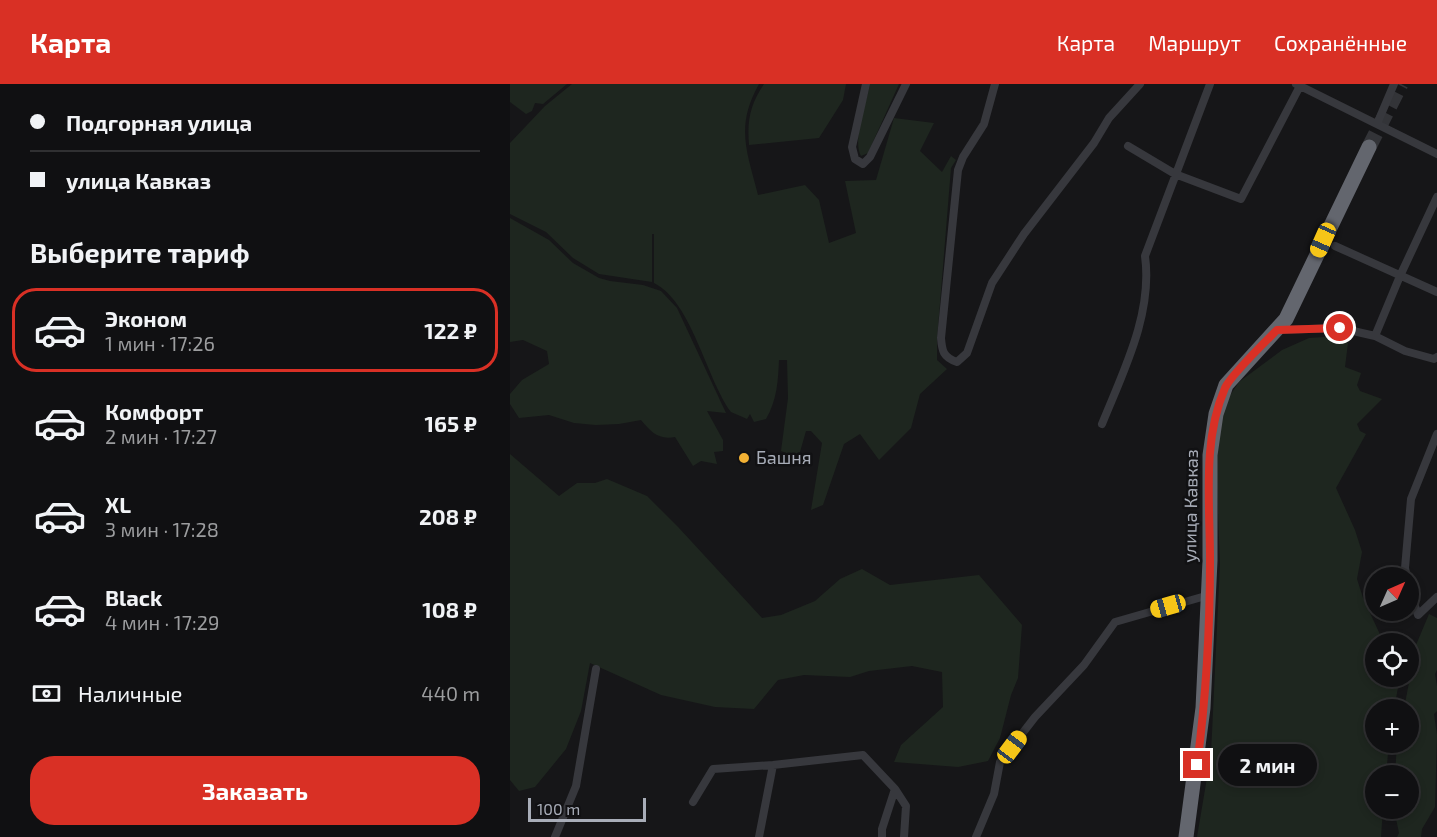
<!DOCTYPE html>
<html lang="ru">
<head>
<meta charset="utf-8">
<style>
  :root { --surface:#101012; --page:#19191b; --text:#f1f3f6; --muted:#9c9d9f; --line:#303032; --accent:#d93025 }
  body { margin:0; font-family:"Exo 2",sans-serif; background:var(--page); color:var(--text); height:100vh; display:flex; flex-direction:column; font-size:22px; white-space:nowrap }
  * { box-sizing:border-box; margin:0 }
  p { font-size:20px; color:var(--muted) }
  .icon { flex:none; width:33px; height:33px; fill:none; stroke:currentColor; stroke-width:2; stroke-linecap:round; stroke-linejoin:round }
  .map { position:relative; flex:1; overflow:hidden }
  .details { display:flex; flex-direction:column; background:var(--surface); width:510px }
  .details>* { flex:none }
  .guide { display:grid; align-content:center; height:132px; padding:0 30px; background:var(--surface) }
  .needle { width:39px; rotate:45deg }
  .fabs { position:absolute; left:855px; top:483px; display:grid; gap:12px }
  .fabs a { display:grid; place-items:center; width:54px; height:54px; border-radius:50%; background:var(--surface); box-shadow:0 3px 9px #0003,0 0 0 2px var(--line); font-size:30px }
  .scale { position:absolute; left:18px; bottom:15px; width:118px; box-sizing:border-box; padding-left:6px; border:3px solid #a8adb8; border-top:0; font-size:16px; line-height:21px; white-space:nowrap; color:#a8adb8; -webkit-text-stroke:4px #111113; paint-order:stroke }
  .end { position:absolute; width:27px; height:27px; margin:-14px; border:8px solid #d93025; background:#fff; box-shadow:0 0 0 3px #fff }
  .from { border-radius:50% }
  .bubble { position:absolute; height:42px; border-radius:21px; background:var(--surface); box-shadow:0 3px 9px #0003,0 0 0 2px var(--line); font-size:20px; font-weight:700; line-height:42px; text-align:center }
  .car { position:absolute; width:18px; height:36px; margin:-18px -9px; border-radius:8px; box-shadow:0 0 4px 2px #0007; background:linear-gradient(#f5c518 24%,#345 0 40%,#f5c518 0 76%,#345 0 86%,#f5c518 0) }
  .guide b { display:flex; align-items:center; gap:21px; height:57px; font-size:22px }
  .guide b+b { border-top:2px solid var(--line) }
  .guide i { width:15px; height:15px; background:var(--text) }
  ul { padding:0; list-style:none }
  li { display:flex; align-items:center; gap:18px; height:84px; margin:0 12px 9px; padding:0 18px; border:3px solid transparent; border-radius:24px }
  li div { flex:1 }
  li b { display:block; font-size:22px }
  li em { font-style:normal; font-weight:700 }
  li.selected { border-color:var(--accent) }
  li>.icon { width:54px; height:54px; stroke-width:1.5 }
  h2 { padding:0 30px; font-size:27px; line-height:72px }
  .pay { display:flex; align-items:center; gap:15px; height:66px; padding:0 30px; font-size:22px }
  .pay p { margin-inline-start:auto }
  .button { display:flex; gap:12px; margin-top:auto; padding:12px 30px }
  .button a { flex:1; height:69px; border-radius:24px; background:var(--accent); color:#fff; font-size:24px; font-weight:700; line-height:69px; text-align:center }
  header { display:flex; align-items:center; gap:36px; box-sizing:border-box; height:84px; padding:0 30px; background:var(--accent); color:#fff }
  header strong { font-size:28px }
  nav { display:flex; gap:33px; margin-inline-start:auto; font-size:21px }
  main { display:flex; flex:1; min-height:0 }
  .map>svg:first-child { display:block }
</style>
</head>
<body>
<header>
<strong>Карта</strong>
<nav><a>Карта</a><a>Маршрут</a><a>Сохранённые</a></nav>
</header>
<main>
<section class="details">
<div class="guide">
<b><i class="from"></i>Подгорная улица</b>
<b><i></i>улица Кавказ</b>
</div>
<h2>Выберите тариф</h2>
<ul>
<li class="selected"><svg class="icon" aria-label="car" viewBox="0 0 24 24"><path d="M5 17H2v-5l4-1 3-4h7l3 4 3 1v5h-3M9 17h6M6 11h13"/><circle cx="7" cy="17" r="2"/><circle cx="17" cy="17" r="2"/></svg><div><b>Эконом</b><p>1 мин · 17:26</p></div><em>122 ₽</em></li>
<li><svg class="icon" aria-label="car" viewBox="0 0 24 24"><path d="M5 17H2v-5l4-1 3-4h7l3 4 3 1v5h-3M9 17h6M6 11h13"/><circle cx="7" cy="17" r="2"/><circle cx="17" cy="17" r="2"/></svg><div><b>Комфорт</b><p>2 мин · 17:27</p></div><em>165 ₽</em></li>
<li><svg class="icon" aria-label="car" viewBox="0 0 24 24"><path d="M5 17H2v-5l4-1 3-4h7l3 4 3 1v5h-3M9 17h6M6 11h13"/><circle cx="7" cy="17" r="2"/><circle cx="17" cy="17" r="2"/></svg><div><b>XL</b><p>3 мин · 17:28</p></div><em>208 ₽</em></li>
<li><svg class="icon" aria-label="car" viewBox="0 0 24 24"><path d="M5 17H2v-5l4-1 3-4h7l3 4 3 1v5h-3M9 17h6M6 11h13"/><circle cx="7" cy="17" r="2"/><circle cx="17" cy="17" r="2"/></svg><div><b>Black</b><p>4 мин · 17:29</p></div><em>108 ₽</em></li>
</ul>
<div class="pay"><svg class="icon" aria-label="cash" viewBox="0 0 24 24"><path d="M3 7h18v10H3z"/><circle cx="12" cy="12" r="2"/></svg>Наличные<p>440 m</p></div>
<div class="button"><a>Заказать</a></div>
</section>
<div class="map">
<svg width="927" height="753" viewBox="0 0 927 753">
  <rect width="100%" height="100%" fill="#161618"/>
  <path fill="#1e261f" d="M0 0H57L33 20 25 19 22 27 16 30 0 18Z
    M62 0H249C225 43 237 67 248 111L295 101 309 116 319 159 346 149 335 97 366 96 384 34 424 39 410 67 432 88 441 72 446 76 441 84 427 256V276L437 285 410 310 401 344 369 376 350 350 334 360 313 421 301 426 312 359 301 347H296L290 368 282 371 271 367 278 314 277 276H269C268 298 267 316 256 335L244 338 240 330 237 335 221 328C196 294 182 218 144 199V150H142V198L89 190 63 174 36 148 0 130V59L35 22Z
    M254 0H336L333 16 309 54 239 61C237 36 240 21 254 0Z
    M360 0H389L358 69 351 72C342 57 357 17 360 0Z
    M0 134 39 156 63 179 89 194 100 197 133 201 151 207 167 224 216 329 197 327 213 356V367L204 368 207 380 191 377 183 382 165 353C148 356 141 348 131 336L109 340 86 341 64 339 39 331 9 334 0 320V310L12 296 39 280 37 267 13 256 0 258Z
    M830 252 838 259 835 283 851 289 847 301 850 307 872 315 847 340 850 347 856 350 826 404 845 446 852 468 847 495 853 514 874 559 866 560V592L890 593 884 625 866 626V658L879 659 876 691 866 692V724L873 725 871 753H687L701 670 710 480 706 379 710 340 717 316 729 298 772 266 799 254Z
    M0 370 49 412 67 399H85L97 395 137 412 169 444 252 534 271 531 305 517 330 495 352 485 380 501 469 491 512 541 508 594 501 611 490 654 478 677 448 683 384 678 391 661 433 623 432 588 402 582 359 587 340 593 294 591 268 596 244 625 205 623 151 611 80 579 71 627 56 665 25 703 9 707 0 696Z
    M919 530 927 534V586L925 590 927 602V627L924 630 927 651 925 723 912 745 911 753H887L889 749 884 725 898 724V692L885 691 887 659 898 658V626L894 625 906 561Z"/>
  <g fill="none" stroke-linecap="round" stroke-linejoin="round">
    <path stroke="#333438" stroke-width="15" stroke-dasharray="15 8" stroke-linecap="butt" d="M859 63 891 0"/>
    <path stroke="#37383d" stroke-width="8" d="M356 0 342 63 345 75 353 80 360 73 396 0
      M485 0 474 40 453 73 448 86 431 254C432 267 433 273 447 278L457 269 482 199 514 150 584 59 599 34 630 0
      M786 0 927 70
      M867 40 884 0
      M618 62 665 90 731 115 790 2
      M825 162 927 208
      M768 246 830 244 865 252 895 267 924 275 927 273
      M865 252 890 192 927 113
      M592 340C613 288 643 230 635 172L700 0
      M897 494 895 484 901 415 927 350
      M898 502 908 531 927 513
      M183 718 203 685 263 681 353 671 385 705
      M45 753 66 702 86 585
      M249 753 263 681
      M372 753V745L385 705 396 722 394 753
      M466 753 484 710 490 678 525 633 574 581 605 538 699 511"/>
    <path stroke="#63666e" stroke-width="15" d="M676 753 693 624 700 477V371L706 330 716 301 776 235 859 63"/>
  </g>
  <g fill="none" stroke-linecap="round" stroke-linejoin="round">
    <path stroke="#d93025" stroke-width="8" d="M687 681C696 614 700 544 700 476 700 419 692 357 715 304 721 291 755 258 767 246L830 244"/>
  </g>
  <circle fill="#f2b134" stroke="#111113" stroke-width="2" cx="234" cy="374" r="6"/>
  <g text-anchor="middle" stroke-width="5" stroke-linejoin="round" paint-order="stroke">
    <g font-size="18" fill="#a8adb8" stroke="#111113" text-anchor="start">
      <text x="246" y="380">Башня</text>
    </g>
    <g font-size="18" fill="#a8adb8" stroke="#111113">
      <text transform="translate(681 422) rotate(-89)" y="6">улица Кавказ</text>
    </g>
  </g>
</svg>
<div class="fabs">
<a><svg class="needle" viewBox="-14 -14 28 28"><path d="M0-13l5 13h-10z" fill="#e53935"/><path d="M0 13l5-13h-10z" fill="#9c9d9f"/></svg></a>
<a><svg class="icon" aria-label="locate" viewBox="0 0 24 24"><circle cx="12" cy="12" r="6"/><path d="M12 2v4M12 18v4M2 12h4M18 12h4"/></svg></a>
<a>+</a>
<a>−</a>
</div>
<div class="scale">100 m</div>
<i class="end from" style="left:830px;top:244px"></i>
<i class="end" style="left:687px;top:681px"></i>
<div class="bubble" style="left:708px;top:660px;width:99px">2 мин</div>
<i class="car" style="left:813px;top:156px;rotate:204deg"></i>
<i class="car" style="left:658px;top:522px;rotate:254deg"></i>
<i class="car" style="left:502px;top:663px;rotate:37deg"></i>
</div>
</main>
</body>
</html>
